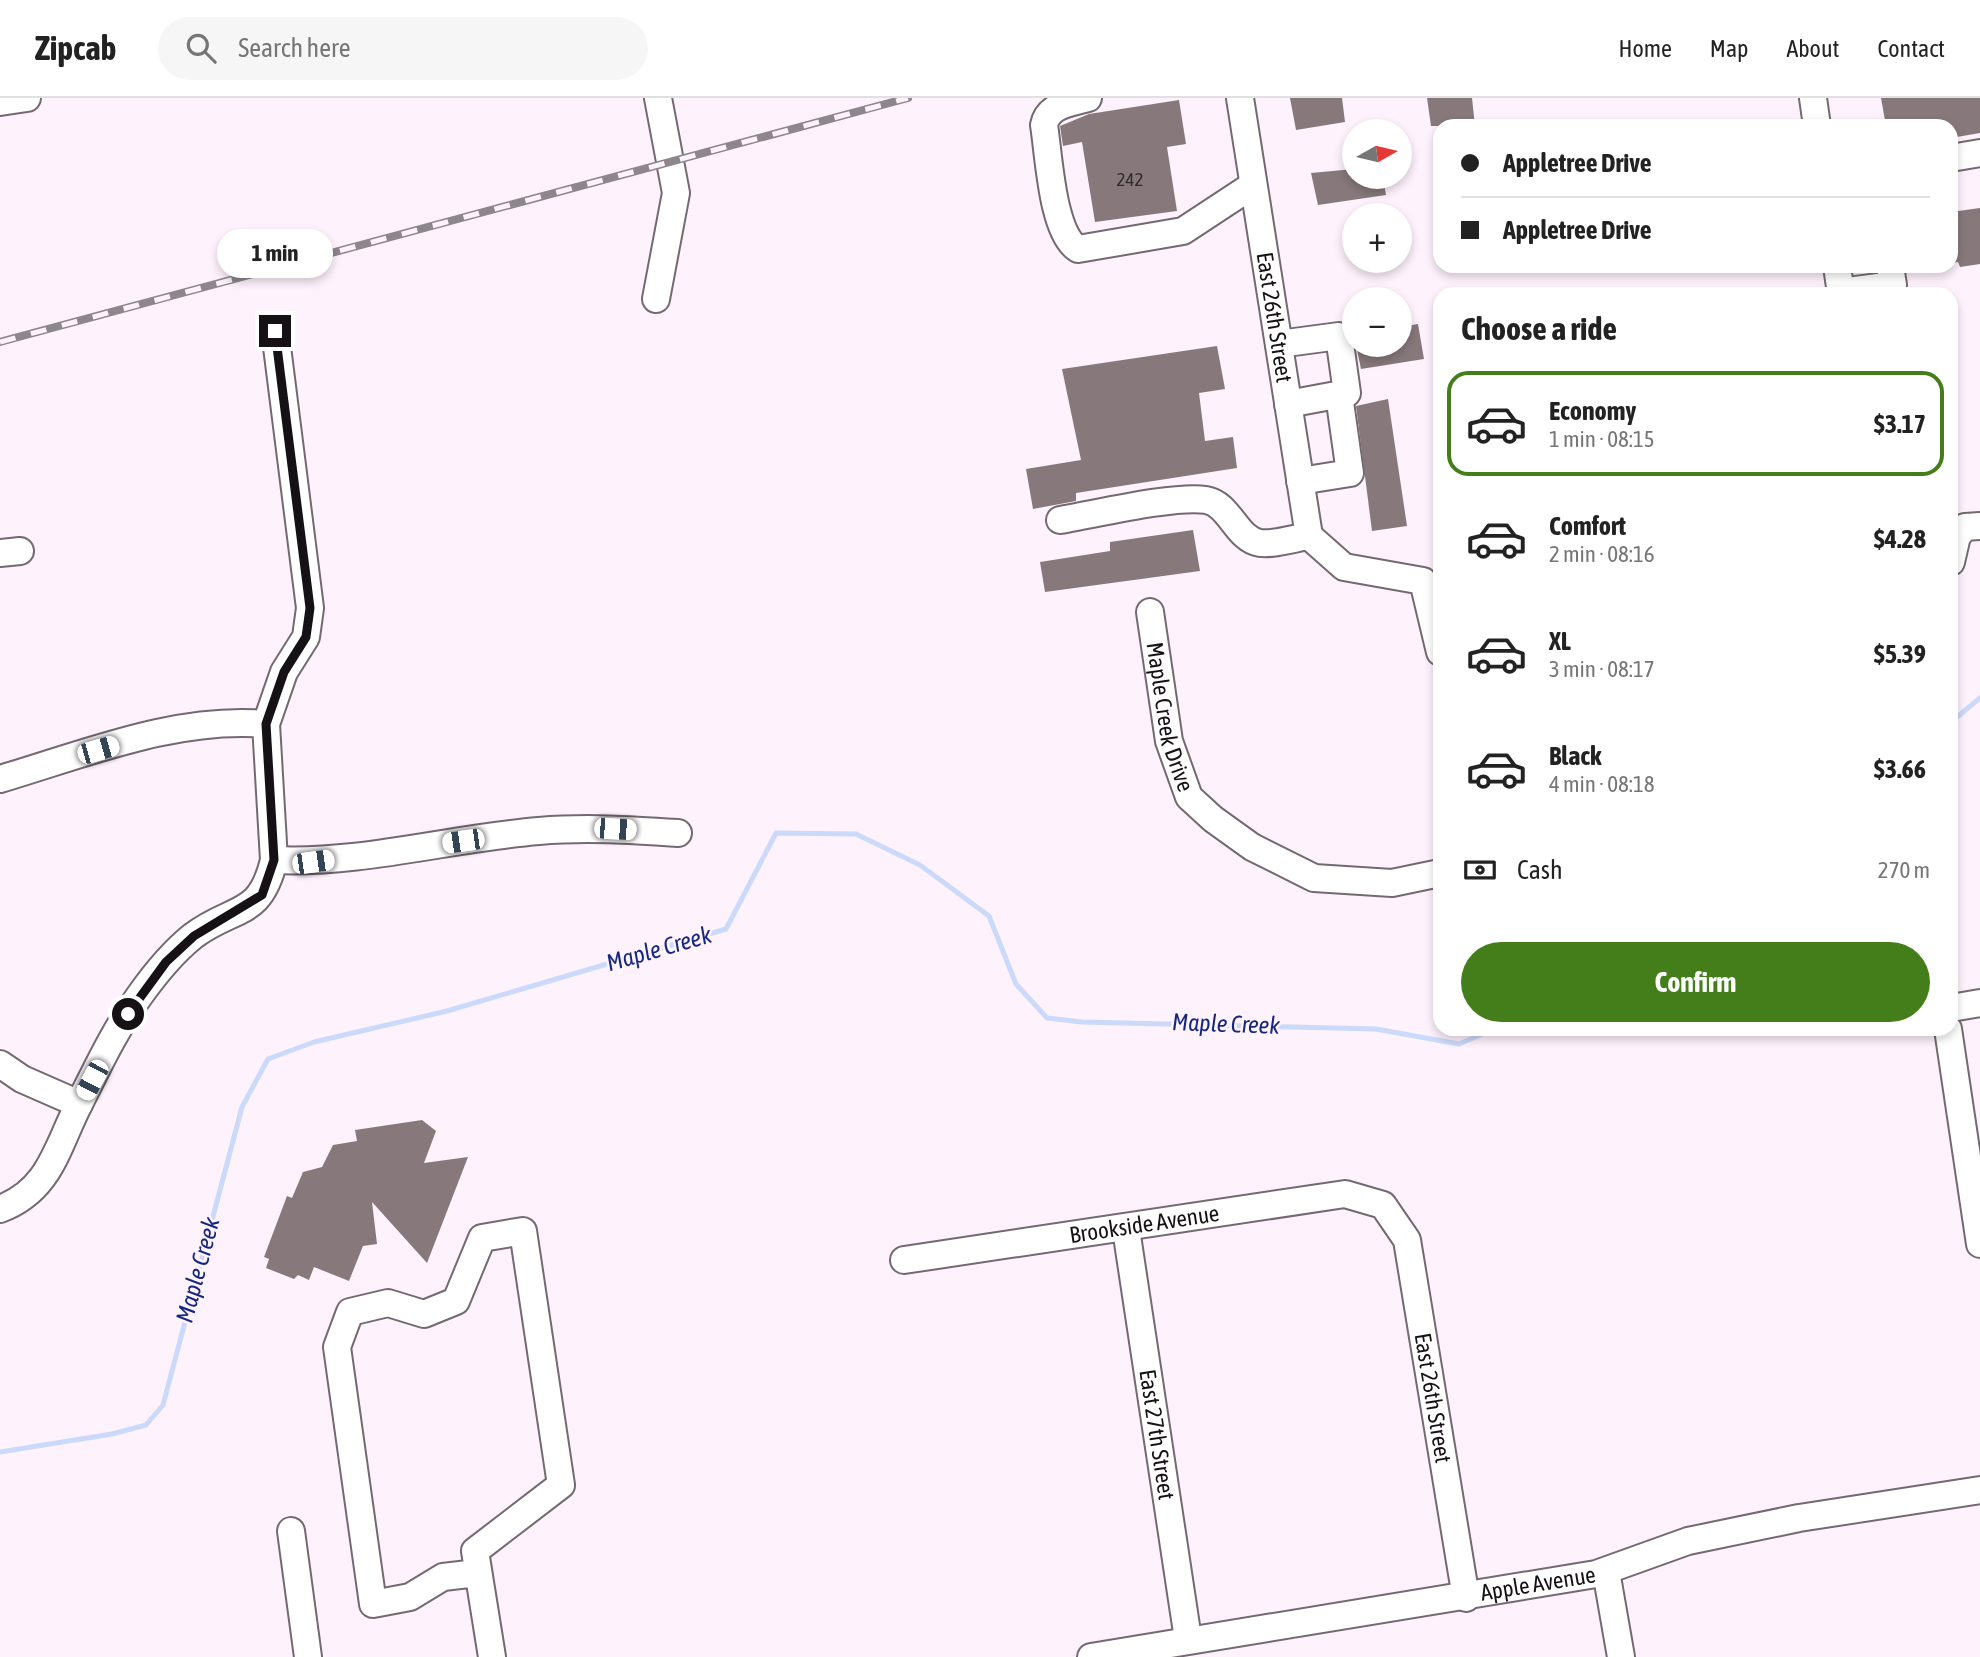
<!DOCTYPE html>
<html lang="en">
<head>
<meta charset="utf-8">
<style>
  :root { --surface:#fff; --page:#f6f6f6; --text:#222; --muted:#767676; --line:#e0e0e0; --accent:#437e1a }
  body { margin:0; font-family:"Asap Condensed",sans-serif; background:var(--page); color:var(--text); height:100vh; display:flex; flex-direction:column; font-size:26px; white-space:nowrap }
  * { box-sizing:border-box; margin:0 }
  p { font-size:23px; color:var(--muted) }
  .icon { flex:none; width:38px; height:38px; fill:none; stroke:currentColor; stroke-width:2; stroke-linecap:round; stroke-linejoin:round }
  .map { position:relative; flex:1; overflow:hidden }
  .panel { position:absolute; left:1433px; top:189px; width:525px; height:749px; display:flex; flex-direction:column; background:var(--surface); border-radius:21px; box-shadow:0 4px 10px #0003 }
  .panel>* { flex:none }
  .hud { position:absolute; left:1433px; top:21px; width:525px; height:154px; border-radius:21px; box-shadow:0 4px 10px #0003; display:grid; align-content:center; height:154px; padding:0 28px; background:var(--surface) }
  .needle { width:46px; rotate:82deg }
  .fabs { position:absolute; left:1342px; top:21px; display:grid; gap:14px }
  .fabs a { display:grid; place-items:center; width:70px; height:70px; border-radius:50%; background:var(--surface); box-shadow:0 4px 10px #0003; font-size:35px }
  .end { position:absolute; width:32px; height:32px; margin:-16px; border:9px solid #151114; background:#fff; box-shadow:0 0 0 4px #fff }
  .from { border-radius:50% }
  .bubble { position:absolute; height:49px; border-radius:24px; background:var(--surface); box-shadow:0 4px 10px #0003; font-size:23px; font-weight:700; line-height:49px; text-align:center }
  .car { position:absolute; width:21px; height:42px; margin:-21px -10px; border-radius:9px; box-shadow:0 0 5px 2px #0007; background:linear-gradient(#fff 24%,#345 0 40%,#fff 0 76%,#345 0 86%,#fff 0) }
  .hud b { display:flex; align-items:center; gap:24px; height:66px; font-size:26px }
  .hud b+b { border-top:2px solid var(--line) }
  .hud i { width:18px; height:18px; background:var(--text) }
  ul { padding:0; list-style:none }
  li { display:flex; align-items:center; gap:21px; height:105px; margin:0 14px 10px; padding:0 14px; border:4px solid transparent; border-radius:21px }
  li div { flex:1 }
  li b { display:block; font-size:26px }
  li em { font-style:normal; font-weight:700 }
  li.active { border-color:var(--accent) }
  li>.icon { width:63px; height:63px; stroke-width:1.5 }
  h2 { padding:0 28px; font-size:32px; line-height:84px }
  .pay { display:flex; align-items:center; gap:18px; height:77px; padding:0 28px; font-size:26px }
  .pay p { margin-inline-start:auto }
  .primary-button { display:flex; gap:14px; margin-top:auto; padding:14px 28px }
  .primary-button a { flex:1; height:80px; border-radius:42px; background:var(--accent); color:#fff; font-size:28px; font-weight:700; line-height:80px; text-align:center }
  header { display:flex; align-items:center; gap:42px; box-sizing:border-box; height:98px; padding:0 35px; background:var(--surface); border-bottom:2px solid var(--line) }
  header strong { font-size:33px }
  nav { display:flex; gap:38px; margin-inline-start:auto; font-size:24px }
  .search { width:490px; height:63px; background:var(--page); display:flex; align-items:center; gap:18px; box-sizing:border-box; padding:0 24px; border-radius:38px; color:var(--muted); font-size:26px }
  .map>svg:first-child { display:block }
</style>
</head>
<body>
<header>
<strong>Zipcab</strong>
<div class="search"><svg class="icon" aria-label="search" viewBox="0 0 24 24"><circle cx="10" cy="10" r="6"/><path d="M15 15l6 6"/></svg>Search here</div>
<nav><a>Home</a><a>Map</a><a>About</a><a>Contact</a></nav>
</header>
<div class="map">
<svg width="1980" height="1559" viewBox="0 0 1980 1559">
  <rect width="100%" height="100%" fill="#fef2fc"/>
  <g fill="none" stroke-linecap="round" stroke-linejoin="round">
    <path stroke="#cbd9fa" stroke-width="5" d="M1951 624 1980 600
      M0 1354 112 1336 146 1327 163 1307 242 1009 268 961 314 944 447 913 726 831 776 735 856 736 920 767 989 818 1016 886 1047 920 1082 924 1376 931 1459 946 1494 931"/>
  </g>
  <path fill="#87797b" d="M1290 0H1342L1345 24 1296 32Z
    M1427 0H1472L1475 28H1431Z
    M1881 0H1980V35L1951 40V28H1886Z
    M1179 2 1186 46 1167 49 1177 113 1095 124 1082 44 1063 48 1060 28 1089 16Z
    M1354 71V79H1383L1386 97 1318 107 1311 75Z
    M1980 110V166L1960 169 1958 164 1951 165V114Z
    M1418 226 1424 261 1361 271 1356 247H1400V229Z
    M1217 248 1225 291 1199 295 1205 343 1233 339 1237 370 1076 395V403L1033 411 1026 371 1081 362 1062 271Z
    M1388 301 1407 428 1372 433 1356 308Z
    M1193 432 1200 473 1045 494 1040 464 1110 453V444Z
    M422 1022 436 1033 424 1065 468 1059 427 1165 372 1104 377 1146 363 1148 349 1183 314 1169 309 1182 298 1177 294 1181 266 1170 269 1161 264 1159 287 1098 292 1100 303 1074 322 1069 333 1047 357 1043 355 1032Z"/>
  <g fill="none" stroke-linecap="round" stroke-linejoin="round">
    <defs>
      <g id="minor">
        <path d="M1088 0C1070 5 1048 7 1044 27 1049 58 1052 135 1078 151L1183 133 1253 87"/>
        <path id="s1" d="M1240 0 1309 438"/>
        <path d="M1813 0 1817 28"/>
        <path d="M0 4 27 0"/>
        <path d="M1951 60 1980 55"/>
        <path d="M1837 168 1841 196"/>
        <path d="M1840 194 1893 187 1890 168"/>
        <path d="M656 201 676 95 658 0"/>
        <path d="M1279 246 1339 238 1347 295 1288 306"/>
        <path d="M1300 383 1350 375 1339 297"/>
        <path d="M1060 422C1096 416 1175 397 1206 402 1230 406 1236 441 1260 445 1274 447 1295 440 1309 438"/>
        <path d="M1309 438 1344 469 1423 483 1440 554"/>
        <path d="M0 455 20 453"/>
        <path d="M1951 464 1957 438 1965 429 1980 428"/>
        <path id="s2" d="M1150 514 1169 643 1189 699 1213 721 1252 749 1314 780 1392 785 1440 775"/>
        <path d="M0 681C85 656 176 618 266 626"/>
        <path d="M274 762C363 766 451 740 539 733 586 729 632 732 678 735"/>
        <path d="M1951 910 1980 905"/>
        <path d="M1948 931 1980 1146"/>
        <path d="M0 966 22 981 79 1006"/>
        <path d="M0 1111C51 1092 57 1048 80 1004 98 968 116 930 140 897 155 876 173 854 193 838 234 807 260 821 274 762L266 626 284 574 306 539 310 510 275 233"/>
        <path id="s3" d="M1126 1131 1188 1541"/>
        <path id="s4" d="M904 1162 1345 1096 1383 1107 1407 1142 1466 1500"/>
        <path d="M291 1433 308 1559"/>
        <path d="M1606 1473 1621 1559"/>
        <path d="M477 1475 443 1479 410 1499 373 1506 337 1249 350 1214 388 1205 424 1216 456 1203 482 1140 523 1133 561 1387 475 1453 492 1559"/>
        <path id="s5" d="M1091 1559 1596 1476 1688 1443 1799 1420 1980 1392"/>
      </g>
    </defs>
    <use href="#minor" stroke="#746971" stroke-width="30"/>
    <use href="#minor" stroke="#fff" stroke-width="26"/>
    <defs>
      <path id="rail" d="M0 244 908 0"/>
    </defs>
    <use href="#rail" stroke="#8e868d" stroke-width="8"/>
    <use href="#rail" stroke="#fef2fc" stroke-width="5" stroke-dasharray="16" stroke-linecap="butt"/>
  </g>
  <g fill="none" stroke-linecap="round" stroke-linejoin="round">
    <path stroke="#151114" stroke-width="9" d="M128 916 166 864 194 838 262 797 274 762 266 626 284 574 306 539 310 510 275 233"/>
  </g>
  <g text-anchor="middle" stroke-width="5" stroke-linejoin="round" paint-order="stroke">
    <g font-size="19" fill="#322b2e">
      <text x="1130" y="88">242</text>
    </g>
    <g font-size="23" fill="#151114" stroke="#fef2fc">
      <text dy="8" stroke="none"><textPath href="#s1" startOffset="222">East 26th Street</textPath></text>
      <text dy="8" stroke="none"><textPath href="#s2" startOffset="107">Maple Creek Drive</textPath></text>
      <text dy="8" stroke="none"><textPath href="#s4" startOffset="243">Brookside Avenue</textPath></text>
      <text dy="8" stroke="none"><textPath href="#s4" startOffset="688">East 26th Street</textPath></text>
      <text dy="8" stroke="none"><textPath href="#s3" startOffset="208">East 27th Street</textPath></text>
      <text dy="8" stroke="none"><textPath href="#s5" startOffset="453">Apple Avenue</textPath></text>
    </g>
    <g font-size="24" font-style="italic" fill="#15267f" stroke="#fef2fc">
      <text transform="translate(659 851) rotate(-16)" y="8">Maple Creek</text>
      <text transform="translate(1226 926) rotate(2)" y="8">Maple Creek</text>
      <text transform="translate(198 1172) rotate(-75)" y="8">Maple Creek</text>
    </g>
  </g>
</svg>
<div class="fabs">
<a><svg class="needle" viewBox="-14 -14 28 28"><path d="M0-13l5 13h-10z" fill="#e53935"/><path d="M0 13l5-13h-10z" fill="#767676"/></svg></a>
<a>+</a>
<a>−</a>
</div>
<i class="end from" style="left:128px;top:916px"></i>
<i class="end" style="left:275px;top:233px"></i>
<div class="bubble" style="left:217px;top:131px;width:116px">1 min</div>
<i class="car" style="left:98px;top:652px;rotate:74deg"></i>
<i class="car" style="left:615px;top:731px;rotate:93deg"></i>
<i class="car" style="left:463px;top:743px;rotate:262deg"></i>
<i class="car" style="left:313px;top:764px;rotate:82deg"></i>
<i class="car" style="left:92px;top:982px;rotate:208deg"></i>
<div class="hud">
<b><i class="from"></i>Appletree Drive</b>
<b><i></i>Appletree Drive</b>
</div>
<section class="panel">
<h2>Choose a ride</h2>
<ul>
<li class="active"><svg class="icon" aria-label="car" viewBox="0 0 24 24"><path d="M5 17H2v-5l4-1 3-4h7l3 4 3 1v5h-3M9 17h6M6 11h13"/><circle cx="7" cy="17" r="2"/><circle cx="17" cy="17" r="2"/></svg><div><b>Economy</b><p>1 min · 08:15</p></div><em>$3.17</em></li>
<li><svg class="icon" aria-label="car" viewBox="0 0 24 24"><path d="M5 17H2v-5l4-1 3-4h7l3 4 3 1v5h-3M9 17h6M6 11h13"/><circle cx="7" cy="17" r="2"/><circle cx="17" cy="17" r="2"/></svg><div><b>Comfort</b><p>2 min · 08:16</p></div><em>$4.28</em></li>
<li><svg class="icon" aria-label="car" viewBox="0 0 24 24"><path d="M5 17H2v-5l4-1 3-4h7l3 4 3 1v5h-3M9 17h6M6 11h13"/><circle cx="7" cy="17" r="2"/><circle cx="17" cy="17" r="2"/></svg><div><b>XL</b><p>3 min · 08:17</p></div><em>$5.39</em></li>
<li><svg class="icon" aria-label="car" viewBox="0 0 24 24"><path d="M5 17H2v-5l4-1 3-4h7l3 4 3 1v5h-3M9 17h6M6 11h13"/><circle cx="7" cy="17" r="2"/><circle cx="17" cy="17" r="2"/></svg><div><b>Black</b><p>4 min · 08:18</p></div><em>$3.66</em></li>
</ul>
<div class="pay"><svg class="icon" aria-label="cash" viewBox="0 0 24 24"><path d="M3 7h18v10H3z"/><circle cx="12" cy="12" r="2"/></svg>Cash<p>270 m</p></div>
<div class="primary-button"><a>Confirm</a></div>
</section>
</div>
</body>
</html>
